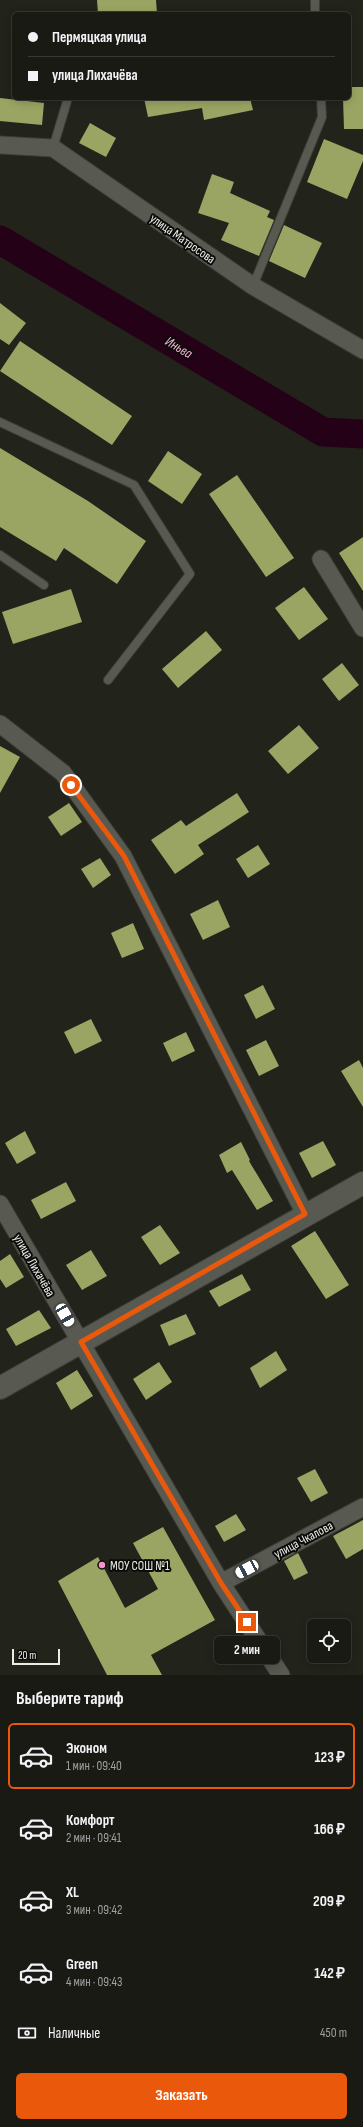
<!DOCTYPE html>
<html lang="ru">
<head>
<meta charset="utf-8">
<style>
  :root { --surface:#1a1a14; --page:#23231d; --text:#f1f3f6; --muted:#9fa1a0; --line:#383834; --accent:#ea580c }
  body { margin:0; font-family:"Sofia Sans Condensed",sans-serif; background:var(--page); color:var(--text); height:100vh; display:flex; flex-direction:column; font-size:15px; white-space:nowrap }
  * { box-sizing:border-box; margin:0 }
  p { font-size:13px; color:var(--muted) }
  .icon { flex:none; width:22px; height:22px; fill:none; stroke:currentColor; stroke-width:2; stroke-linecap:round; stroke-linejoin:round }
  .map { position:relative; height:1675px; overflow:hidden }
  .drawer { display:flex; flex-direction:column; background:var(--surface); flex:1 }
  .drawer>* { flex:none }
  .guide { position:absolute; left:12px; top:12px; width:339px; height:88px; border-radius:6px; box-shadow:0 2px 10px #0003,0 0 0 1px var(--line); display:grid; align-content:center; height:88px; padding:0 16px; background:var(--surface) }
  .buttons { position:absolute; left:307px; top:1619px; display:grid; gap:8px }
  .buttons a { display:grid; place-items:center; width:44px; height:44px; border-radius:6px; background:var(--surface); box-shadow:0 2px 10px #0003,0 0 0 1px var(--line); font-size:20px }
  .scale { position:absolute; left:12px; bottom:10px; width:48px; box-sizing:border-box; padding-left:4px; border:2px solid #ebece7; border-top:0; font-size:11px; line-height:14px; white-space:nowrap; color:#ebece7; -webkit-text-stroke:3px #0b0c09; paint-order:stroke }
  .end { position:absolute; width:18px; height:18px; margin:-9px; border:5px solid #ea580c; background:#fff; box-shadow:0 0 0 2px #fff }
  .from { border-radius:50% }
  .bubble { position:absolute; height:28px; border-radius:6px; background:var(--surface); box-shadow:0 2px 10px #0003,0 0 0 1px var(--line); font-size:13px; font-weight:700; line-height:28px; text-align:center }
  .car { position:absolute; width:12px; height:24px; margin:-12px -6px; border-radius:5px; box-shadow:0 0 3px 1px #0007; background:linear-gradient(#fff 24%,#345 0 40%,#fff 0 76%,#345 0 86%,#fff 0) }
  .guide b { display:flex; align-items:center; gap:14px; height:38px; font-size:15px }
  .guide b+b { border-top:1px solid var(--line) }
  .guide i { width:10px; height:10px; background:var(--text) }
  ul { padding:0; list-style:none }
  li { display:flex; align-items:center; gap:12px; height:66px; margin:0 8px 6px; padding:0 8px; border:2px solid transparent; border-radius:6px }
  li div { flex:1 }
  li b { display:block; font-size:15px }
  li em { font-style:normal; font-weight:700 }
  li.on { border-color:var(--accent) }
  li>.icon { width:36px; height:36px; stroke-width:1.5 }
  h2 { padding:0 16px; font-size:18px; line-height:48px }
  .pay { display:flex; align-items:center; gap:10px; height:44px; padding:0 16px; font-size:15px }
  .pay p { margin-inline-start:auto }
  .primary-button { display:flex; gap:8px; margin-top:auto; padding:8px 16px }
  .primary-button a { flex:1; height:46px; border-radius:6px; background:var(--accent); color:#fff; font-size:16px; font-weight:700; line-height:46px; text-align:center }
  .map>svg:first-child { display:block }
</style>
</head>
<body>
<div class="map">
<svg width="363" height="1675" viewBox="0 0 363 1675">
  <rect width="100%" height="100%" fill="#22231b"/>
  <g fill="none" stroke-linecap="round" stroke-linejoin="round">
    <path stroke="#250117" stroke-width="29" d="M0 240 323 432 363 434"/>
  </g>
  <path fill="#9aa564" d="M97 0H156L157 14H98Z
    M349 87H363V129H344L343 98H349Z
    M0 98 44 103 42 125 0 121Z
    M144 98H250L253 110 204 120 202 108 148 117Z
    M90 123 116 138 106 157 79 143Z
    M324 139 363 155V161L347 199 307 182Z
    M212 174 234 182 230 193 270 211 267 217 274 220 259 256 221 240 229 223 198 213Z
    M284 225 322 243 305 278 269 261Z
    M0 303 26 323 9 345 0 339Z
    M20 341 132 416 112 445 0 371Z
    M0 448 88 501 146 541 117 584 64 548 56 561 0 527Z
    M168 451 202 474 182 504 148 481Z
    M237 475 294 558 266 577 209 494Z
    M363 537V591L339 553Z
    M304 587 328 619 299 640 275 608Z
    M71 589 82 622 13 644 2 612Z
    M206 631 222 650 178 688 162 669Z
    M342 663 359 685 339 701 322 679Z
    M299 725 319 748 288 774 268 751Z
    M0 746 20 757 0 793Z
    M237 793 249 812 198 845 204 854 175 874 151 840 181 820 186 826Z
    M69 803 82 822 61 836 48 817Z
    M258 845 270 864 248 878 236 859Z
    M100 858 111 875 93 888 81 869Z
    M218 900 230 927 203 940 190 914Z
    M133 923 144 949 122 958 111 933Z
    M263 985 275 1009 256 1019 244 995Z
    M91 1019 102 1041 75 1054 64 1032Z
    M186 1032 195 1051 172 1062 163 1043Z
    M266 1040 279 1066 259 1076 246 1050Z
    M359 1060 363 1068V1107L341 1071Z
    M25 1131 36 1153 17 1164 5 1143Z
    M323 1141 336 1165 312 1178 299 1153Z
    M241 1142 250 1160 249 1161 273 1201 257 1210 232 1170 227 1173 219 1155Z
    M66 1182 76 1201 41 1219 31 1200Z
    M160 1225 180 1253 160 1265 141 1237Z
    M315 1231 349 1285 326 1299 291 1246Z
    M91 1250 107 1276 82 1290 66 1265Z
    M10 1254 24 1277 6 1288 0 1279V1261Z
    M242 1274 251 1290 219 1307 209 1291Z
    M39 1310 51 1328 16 1346 6 1329Z
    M186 1314 196 1334 169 1346 160 1325Z
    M276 1351 287 1370 260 1388 250 1368Z
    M159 1362 172 1382 146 1400 133 1379Z
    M77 1370 93 1396 71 1410 56 1383Z
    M315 1469 328 1493 311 1502 297 1478Z
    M236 1514 246 1530 224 1542 215 1526Z
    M363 1520V1549L346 1559 333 1536Z
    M163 1527 215 1620 151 1655 162 1675H107L58 1581 98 1557 125 1608 158 1589 133 1543Z
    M298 1553 308 1573 294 1580 284 1561Z"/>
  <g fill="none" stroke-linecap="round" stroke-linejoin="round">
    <defs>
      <path id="lane" d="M315 0V14
        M53 148 68 98
        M253 286 322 117 321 98
        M0 422 134 485 190 574 108 680
        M0 555 44 585"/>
      <path id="street" d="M0 145 53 148 253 286 363 350
        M321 559 363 628
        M0 724 63 773 123 856 305 1214
        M0 1204 221 1583 281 1675
        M221 1583 363 1507"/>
      <path id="secondary" d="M0 1388 363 1183"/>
    </defs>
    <use href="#lane" stroke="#3c3d38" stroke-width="10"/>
    <use href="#street" stroke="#3c3d38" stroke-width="19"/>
    <use href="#secondary" stroke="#3c3d38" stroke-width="24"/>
    <use href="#lane" stroke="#585a51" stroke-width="8"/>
    <use href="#street" stroke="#585a51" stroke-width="17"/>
    <use href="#secondary" stroke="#585a51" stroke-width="22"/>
  </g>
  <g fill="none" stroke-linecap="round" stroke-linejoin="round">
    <path stroke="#ea580c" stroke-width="5" d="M71 785 124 856 305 1214 81 1342 221 1583 247 1622"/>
  </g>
  <circle fill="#f890cb" stroke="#0b0c09" stroke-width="1.5" cx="102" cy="1565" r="4"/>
  <g text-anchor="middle" stroke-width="4" stroke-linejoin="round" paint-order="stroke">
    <g font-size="13" fill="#ebece7" stroke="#0b0c09">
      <text transform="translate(183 238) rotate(35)" y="5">улица Матросова</text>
      <text transform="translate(35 1265) rotate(60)" y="5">улица Лихачёва</text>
      <text transform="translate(303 1539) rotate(-28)" y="5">улица Чкалова</text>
    </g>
    <g font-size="13" fill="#ebece7" stroke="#0b0c09" text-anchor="start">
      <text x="110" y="1570">МОУ СОШ №1</text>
    </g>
    <g font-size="14" font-style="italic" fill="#f7b0d6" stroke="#0b0c09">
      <text transform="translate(179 347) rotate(31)" y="5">Иньва</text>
    </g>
  </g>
</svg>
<div class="buttons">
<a><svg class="icon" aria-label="locate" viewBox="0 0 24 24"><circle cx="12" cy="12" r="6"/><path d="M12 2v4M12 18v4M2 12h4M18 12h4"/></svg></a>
</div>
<div class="scale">20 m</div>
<i class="end from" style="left:71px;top:785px"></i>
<i class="end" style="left:247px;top:1622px"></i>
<div class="bubble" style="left:214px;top:1636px;width:66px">2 мин</div>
<i class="car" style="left:65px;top:1315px;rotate:150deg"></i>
<i class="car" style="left:247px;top:1569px;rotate:242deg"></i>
<div class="guide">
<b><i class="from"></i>Пермяцкая улица</b>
<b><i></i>улица Лихачёва</b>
</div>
</div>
<section class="drawer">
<h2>Выберите тариф</h2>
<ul>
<li class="on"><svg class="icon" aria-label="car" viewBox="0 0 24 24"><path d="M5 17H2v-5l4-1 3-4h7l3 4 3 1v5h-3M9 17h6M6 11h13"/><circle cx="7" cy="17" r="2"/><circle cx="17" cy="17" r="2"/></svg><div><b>Эконом</b><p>1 мин · 09:40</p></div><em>123 ₽</em></li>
<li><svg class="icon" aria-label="car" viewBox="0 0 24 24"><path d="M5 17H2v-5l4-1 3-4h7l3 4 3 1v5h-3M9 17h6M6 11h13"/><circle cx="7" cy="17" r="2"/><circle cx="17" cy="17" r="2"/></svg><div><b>Комфорт</b><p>2 мин · 09:41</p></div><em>166 ₽</em></li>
<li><svg class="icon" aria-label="car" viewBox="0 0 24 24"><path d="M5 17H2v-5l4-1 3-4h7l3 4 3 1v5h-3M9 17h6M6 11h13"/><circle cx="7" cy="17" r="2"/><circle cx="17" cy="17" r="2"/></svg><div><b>XL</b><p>3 мин · 09:42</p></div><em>209 ₽</em></li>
<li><svg class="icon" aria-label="car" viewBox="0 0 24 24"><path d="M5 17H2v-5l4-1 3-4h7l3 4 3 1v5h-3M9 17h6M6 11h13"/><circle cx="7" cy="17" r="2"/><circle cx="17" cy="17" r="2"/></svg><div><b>Green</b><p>4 мин · 09:43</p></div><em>142 ₽</em></li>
</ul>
<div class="pay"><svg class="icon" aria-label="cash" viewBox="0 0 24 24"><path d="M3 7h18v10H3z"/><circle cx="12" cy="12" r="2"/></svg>Наличные<p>450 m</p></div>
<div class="primary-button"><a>Заказать</a></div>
</section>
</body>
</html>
